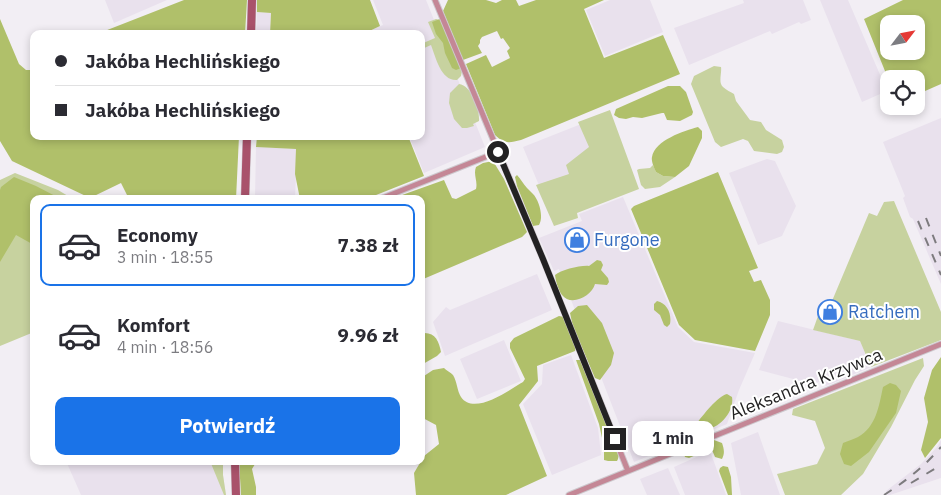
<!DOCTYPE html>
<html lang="pl">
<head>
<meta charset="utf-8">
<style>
  :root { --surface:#fff; --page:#f2f2f3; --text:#2b2b33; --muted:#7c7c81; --line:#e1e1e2; --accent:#1a73e8 }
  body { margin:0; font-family:"IBM Plex Sans",sans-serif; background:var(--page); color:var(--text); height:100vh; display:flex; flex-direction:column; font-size:19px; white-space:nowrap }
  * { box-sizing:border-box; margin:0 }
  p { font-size:16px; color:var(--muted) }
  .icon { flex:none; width:28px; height:28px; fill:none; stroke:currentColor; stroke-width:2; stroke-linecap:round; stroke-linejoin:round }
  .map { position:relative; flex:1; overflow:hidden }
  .drawer { position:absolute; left:30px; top:195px; width:395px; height:270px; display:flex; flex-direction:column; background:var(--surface); border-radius:10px; box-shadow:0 2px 8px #0003 }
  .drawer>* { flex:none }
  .guide { position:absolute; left:30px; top:30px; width:395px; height:110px; border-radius:10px; box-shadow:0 2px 8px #0003; display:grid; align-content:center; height:110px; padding:0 25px; background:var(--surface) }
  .needle { width:32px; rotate:58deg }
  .tools { position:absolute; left:880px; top:15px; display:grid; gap:10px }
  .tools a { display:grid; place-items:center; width:45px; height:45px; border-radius:10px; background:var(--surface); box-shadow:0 2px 8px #0003; font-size:25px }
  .end { position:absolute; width:22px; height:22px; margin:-11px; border:6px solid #232223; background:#fff; box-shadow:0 0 0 2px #fff }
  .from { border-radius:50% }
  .bubble { position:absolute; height:35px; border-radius:10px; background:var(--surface); box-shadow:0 2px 8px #0003; font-size:16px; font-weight:800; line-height:35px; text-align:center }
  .guide b { display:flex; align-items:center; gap:18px; height:48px; font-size:19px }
  .guide b+b { border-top:1px solid var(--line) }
  .guide i { width:12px; height:12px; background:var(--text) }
  ul { padding:9px 0 0; list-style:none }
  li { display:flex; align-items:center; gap:15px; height:82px; margin:0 10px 8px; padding:0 15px; border:2px solid transparent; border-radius:10px }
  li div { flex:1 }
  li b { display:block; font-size:19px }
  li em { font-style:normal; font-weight:800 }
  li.active { border-color:var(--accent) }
  li>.icon { width:45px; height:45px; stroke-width:1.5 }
  .button { display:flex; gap:10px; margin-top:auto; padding:10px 25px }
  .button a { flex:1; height:58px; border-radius:10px; background:var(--accent); color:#fff; font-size:20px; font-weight:800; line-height:58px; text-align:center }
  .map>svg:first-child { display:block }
</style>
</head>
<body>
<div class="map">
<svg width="941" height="495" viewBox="0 0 941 495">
  <rect width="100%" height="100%" fill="#f2eef4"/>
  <path fill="#e9e1ed" d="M105 0H167L114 23Z
    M373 0H426L485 147 424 173 409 136H421V34H362L383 25Z
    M610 0H650L663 32 605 56 586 10Z
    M743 0H803L811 20 801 24 799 22 772 34 770 31 689 65 674 28 744 3Z
    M820 0H848L887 91 862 102Z
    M257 12 271 13 270 34H256Z
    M609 113 553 219 523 147Z
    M941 118V284L913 219 910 217 903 198 905 196 883 142Z
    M256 147 297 149 295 199 255 198Z
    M767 159 775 161 796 206 782 236 758 245 729 173Z
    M623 197 678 327 694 342 755 353 739 390 727 424 634 462 559 269 554 271 539 238 582 221 579 214Z
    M537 274 552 310 445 356 433 322 446 307 450 310Z
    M778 321 860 341 871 367 826 386 822 381 812 384 759 370Z
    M504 340 521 381 477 399 460 359Z
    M571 355 598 428 601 455 552 475 523 404 542 384 543 365Z
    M758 432 780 495H741L731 443Z
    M941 440V478L890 495H887L886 491 921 464 937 447Z
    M710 451 726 495H685L674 467Z
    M66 461H223V475L226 495H81Z
    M668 468 680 495H647L640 479Z"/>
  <path fill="#c7d29f" d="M436 19 440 20 442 22 462 71 461 76 457 80C441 81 436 58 431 45L422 49 421 44 435 38 428 22Z
    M714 66 721 67C722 73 718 83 723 87 726 90 731 92 734 94L736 101 750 120 761 122 766 130 782 140 784 147 782 152 777 154 754 151 748 141 743 139 721 147 715 142 691 84 694 76Z
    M459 84C472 86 480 109 479 121L473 124 474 126 467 128H462L454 119 449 103 450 93Z
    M610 110 639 189 577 213 578 218 554 226 536 185 569 174 566 165 589 147 578 122Z
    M653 165 656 172 663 176 675 177 660 187 645 189 641 185 637 170 639 169 650 168Z
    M15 173 58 190 73 199H34V332L0 346V180Z
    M894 201 941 312V340L871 367 860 341 813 330 823 302 832 301 869 213 877 216 884 202Z
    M923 358 924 366 915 380 891 427 863 474 841 495H785L777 474 817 464 825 448 815 421 792 415 793 409Z
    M210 461H223V475L226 495H224Z"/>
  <path fill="#b0c06a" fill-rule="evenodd" d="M184 0H247L245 34H97Z
    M257 0H370L380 26 363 34H270L271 13 257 12Z
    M448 0H486L496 3 502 0H516L519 6 536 0H604L584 9 604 58 663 35 680 74 521 140C509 143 504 144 495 135L466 64 486 55 492 67 510 58 507 51 510 48 503 38 501 39 497 31 482 37 480 40V43L478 46 482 53 463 60 443 11Z
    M903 0H941V84L916 95V79H889V81L864 19ZM889 24H916V51H889Z
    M0 19 19 64 26 70H34V136H239L236 199H129L121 183 90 198 12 161 0 141Z
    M440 19 443 23 461 68 456 70 452 68 445 53 443 43 436 34 432 22Z
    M668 86H680L686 92 693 112 692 115 680 121 667 120 664 113H662L642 118 633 117 626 119 619 118 614 115 616 109Z
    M698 127 702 131V138L689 166 675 177 663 176 656 172C654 168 651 161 652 157 655 140 684 131 698 127Z
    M257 136H408L424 176 366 199H300L295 174 296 149 256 147Z
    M493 161 504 179 527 232 522 237 421 280V199H391L444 180 452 198 456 199 476 189C478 181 473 175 476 167L483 163Z
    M718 172 758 268 749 271 754 282 761 280 770 300V315L755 351 695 340 679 325 631 209 634 206Z
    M517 175C521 179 523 184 527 188 529 190 531 192 533 194 539 200 544 217 539 225L533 226 517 186 515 177Z
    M14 177 36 186 61 199H34V245L16 235 0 262V190L1 187Z
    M597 260 601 261 603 265 601 270 608 278 609 282 607 285 595 284C592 296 571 307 562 295 558 290 556 282 555 275 561 270 581 265 589 266Z
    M657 301C667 303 672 314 670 324L667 327 664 325 660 315 654 310V304Z
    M587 305 602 323 614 353 611 365 600 380 595 378 573 327 570 313 578 306Z
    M559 316 564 317 576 346 575 351 537 366 538 381 519 405 547 476 506 495H416L414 473 424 456 439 444 436 425 421 417V378L433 370 444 368C446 370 451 373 453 375 457 381 457 391 461 397 474 416 509 390 523 382L525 379 510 348V343L514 338Z
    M423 333C435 332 439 341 441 352L437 356 423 364 421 363V334Z
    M941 357V438L925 458 921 450 928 422 924 398 932 370Z
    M576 360H580L619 454 618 459 617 461H608L604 460V447L599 424Z
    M890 383 896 385 901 391 896 413 869 452 851 466 844 464 840 454 843 443C848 441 854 439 858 437 876 427 879 406 883 387Z
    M727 394 732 397C735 413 715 435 698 428L697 423C703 415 718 396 727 394Z
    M714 440 722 443C724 449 725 453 722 459L715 457 712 450 710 449 689 458 685 457 684 454 686 451Z
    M239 461H257L252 469 256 487V495H241Z
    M723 466 728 467 731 477 732 495H728L719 471 720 468Z"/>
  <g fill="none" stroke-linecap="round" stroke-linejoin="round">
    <defs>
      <path id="street" d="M435 0 543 259 628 471
        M380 199 498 152
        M569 495 941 344"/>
      <path id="secondary" d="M251 34 252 0
        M245 199 247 136
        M235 461 236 495"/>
    </defs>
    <use href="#street" stroke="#cdc9ce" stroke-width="7"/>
    <use href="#secondary" stroke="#cdc9ce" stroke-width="9"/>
    <use href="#street" stroke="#c48796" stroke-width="5"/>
    <use href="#secondary" stroke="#a9526b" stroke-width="8"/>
    <path stroke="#7d7b7e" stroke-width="2" stroke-dasharray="9 9" stroke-linecap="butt" d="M926 218 941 256
      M918 221 941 275
      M911 483 941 465
      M884 495C906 481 925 466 941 447"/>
  </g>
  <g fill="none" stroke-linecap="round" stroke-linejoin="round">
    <path stroke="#232223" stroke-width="6" d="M498 152 543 259 615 439"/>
  </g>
  <defs>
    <symbol id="shop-ring" viewBox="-11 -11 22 22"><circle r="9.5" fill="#fff" stroke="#3f7fe0" stroke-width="1.5"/><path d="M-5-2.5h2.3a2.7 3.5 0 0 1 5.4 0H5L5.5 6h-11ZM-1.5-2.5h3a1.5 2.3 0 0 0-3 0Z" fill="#3f7fe0"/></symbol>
  </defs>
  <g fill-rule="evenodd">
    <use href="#shop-ring" x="563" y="226" width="28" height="28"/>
    <use href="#shop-ring" x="816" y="298" width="28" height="28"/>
  </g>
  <g text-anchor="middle" stroke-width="4" stroke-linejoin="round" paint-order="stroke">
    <g font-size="18" fill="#366cbe" stroke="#fff" text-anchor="start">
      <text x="594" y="246">Furgone</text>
      <text x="848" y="318">Ratchem</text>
    </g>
    <g font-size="18" fill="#232223" stroke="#fff">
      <text transform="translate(806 384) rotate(-22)" y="6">Aleksandra Krzywca</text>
    </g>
  </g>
</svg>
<div class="tools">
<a><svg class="needle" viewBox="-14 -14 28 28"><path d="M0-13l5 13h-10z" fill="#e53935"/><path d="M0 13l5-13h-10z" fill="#7c7c81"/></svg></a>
<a><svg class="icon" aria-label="locate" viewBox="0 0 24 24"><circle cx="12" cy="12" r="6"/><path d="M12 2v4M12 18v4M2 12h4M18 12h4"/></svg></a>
</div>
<i class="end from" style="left:498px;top:152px"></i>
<i class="end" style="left:615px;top:439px"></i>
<div class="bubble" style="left:632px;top:421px;width:82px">1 min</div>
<div class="guide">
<b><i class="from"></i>Jakóba Hechlińskiego</b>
<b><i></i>Jakóba Hechlińskiego</b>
</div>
<section class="drawer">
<ul>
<li class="active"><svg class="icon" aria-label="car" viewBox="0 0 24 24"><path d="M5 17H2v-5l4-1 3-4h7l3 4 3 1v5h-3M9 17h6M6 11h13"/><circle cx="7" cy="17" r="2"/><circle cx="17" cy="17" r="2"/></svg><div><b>Economy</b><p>3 min · 18:55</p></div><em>7.38 zł</em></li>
<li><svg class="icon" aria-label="car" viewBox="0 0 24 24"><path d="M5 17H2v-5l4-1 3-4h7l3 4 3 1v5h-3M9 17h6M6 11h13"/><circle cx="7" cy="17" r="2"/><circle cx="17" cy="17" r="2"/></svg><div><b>Komfort</b><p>4 min · 18:56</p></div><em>9.96 zł</em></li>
</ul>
<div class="button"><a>Potwierdź</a></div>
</section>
</div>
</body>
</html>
